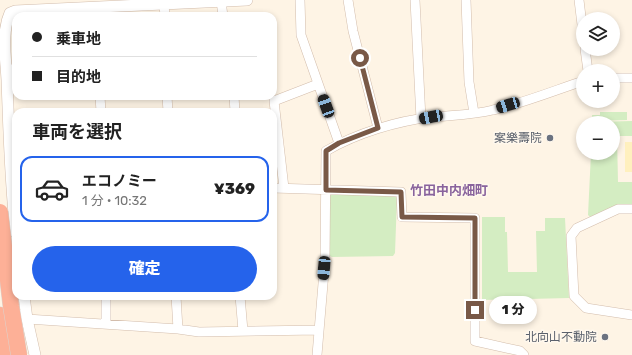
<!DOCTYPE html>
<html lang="ja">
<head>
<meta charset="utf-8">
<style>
  :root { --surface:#fff; --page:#f6f6f6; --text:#222; --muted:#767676; --line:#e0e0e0; --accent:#2563eb }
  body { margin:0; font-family:Rubik,"Noto Sans JP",sans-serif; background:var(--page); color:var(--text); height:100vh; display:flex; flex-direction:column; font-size:15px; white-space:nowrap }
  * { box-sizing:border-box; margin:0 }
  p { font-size:13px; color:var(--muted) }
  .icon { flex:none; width:22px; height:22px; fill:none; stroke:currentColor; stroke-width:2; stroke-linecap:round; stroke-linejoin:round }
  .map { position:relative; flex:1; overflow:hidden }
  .panel { position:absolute; left:12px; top:108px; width:265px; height:192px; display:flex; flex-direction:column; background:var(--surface); border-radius:12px; box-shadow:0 2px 6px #0003 }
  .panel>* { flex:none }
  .top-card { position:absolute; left:12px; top:12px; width:265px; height:88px; border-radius:12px; box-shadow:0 2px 6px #0003; display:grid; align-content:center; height:88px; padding:0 20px; background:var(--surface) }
  .controls { position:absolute; left:576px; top:12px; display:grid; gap:8px }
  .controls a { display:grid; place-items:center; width:44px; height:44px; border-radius:50%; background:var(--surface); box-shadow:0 2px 6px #0003; font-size:20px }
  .end { position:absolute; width:18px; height:18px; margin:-9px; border:5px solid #795947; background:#fff; box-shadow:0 0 0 2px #fff }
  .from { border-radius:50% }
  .bubble { position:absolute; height:28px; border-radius:14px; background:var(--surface); box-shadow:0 2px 6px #0003; font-size:13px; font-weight:800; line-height:28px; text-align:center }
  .car { position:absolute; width:12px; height:24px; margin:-12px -6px; border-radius:5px; box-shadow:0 0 3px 1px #0007; background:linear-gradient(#222 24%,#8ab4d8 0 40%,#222 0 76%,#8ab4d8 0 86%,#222 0) }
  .top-card b { display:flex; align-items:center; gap:14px; height:38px; font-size:15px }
  .top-card b+b { border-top:1px solid var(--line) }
  .top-card i { width:10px; height:10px; background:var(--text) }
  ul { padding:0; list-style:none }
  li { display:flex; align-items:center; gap:12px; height:66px; margin:0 8px 6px; padding:0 12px; border:2px solid transparent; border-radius:12px }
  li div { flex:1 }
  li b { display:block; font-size:15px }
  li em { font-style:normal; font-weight:800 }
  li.on { border-color:var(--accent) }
  li>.icon { width:36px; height:36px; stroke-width:1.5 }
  h2 { padding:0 20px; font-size:18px; line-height:48px }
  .action { display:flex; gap:8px; margin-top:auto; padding:8px 20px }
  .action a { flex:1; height:46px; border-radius:24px; background:var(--accent); color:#fff; font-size:16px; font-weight:800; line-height:46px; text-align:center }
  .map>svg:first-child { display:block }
</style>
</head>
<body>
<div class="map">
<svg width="632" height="355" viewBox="0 0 632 355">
  <rect width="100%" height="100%" fill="#fef4e5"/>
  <path fill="#d4edc2" d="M600 112H627V120L593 121 592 115H600Z
    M632 121V136H617L618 182H632V204H619L590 217 588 215 591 153H613V123H592V122Z
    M332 193 393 195 397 198 395 253 393 256 332 257 328 255V198Z
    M482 217H505V232H507L508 272H537L536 231H545V218H565L569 298 482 300Z"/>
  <path fill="#fff0be" d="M625 142H632V172H625Z"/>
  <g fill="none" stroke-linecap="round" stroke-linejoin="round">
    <defs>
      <path id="minor" d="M300 0 301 35 339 143
        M348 0 353 31 378 128
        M415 0 421 119
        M466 0 469 82 474 113
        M579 0 583 33
        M221 1 223 16
        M164 5 165 16
        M585 49 588 71
        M6 69H16
        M613 78H632
        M100 96 101 112
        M167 96 168 112
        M234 96 235 112
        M273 188 401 192 402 217 475 218V341L520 351 524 355
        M284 188 274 101 318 84
        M632 209H618L577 228 571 236 574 296 586 308 632 315
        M106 296V323
        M176 296 178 329
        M240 296 243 331
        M8 314H19L27 319 178 329 199 332 319 330
        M317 355 325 260 326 151C357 133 397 121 432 117 453 115 473 115 493 110 524 103 553 91 583 81"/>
      <path id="tertiary" d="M16 233C10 182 9 131 7 80 6 59 1 33 10 13L15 11 247 0
        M24 296 27 319 35 355"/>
      <path id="motorway" d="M0 315 7 355"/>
    </defs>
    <use href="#minor" stroke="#d3bdac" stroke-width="10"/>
    <use href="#tertiary" stroke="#d3bdac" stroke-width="12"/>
    <use href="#motorway" stroke="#dcd4cf" stroke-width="17"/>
    <use href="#minor" stroke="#fff" stroke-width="9"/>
    <use href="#tertiary" stroke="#fff" stroke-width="11"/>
    <use href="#motorway" stroke="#fdb097" stroke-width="16"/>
    <defs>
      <path id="motorway-bridge" d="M0 212 11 306 19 355"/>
    </defs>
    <use href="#motorway-bridge" stroke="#dcd4cf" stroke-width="17" stroke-linecap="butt"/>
    <use href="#motorway-bridge" stroke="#fdb097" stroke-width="16"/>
  </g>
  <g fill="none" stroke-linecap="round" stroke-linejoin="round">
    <path stroke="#795947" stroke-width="5" d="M360 58 378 128 339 143 326 151V190L401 192 402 217 475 218V310"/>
  </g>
  <g fill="#6b7280" stroke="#fff8ed" stroke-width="1.5">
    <circle cx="550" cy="138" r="4"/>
    <circle cx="605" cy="337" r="4"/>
  </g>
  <g text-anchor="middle" stroke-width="3" stroke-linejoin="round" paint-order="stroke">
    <g font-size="12" fill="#5b616d" stroke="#fff8ed" text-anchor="end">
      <text x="542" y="142">案樂壽院</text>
      <text x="597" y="341">北向山不動院</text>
    </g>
    <g font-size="13" font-weight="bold" fill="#89639d" stroke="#fff8ed">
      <text x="449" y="195">竹田中内畑町</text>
    </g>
  </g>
</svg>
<div class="controls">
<a><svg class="icon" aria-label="layers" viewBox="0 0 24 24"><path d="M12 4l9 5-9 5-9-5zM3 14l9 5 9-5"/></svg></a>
<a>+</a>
<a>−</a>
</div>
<i class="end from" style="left:360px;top:58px"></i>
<i class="end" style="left:475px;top:310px"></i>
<div class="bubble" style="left:489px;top:296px;width:48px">1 分</div>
<i class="car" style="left:508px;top:105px;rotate:253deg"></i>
<i class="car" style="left:326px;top:106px;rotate:340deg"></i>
<i class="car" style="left:431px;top:117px;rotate:259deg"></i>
<i class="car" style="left:324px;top:268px;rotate:185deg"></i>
<div class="top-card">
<b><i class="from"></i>乗車地</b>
<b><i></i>目的地</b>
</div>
<section class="panel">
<h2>車両を選択</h2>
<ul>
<li class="on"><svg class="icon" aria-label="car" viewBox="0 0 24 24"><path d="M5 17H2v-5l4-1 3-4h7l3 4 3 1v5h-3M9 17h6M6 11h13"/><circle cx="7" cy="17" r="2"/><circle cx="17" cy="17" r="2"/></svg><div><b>エコノミー</b><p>1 分 · 10:32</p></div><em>¥369</em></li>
</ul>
<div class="action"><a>確定</a></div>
</section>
</div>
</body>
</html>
